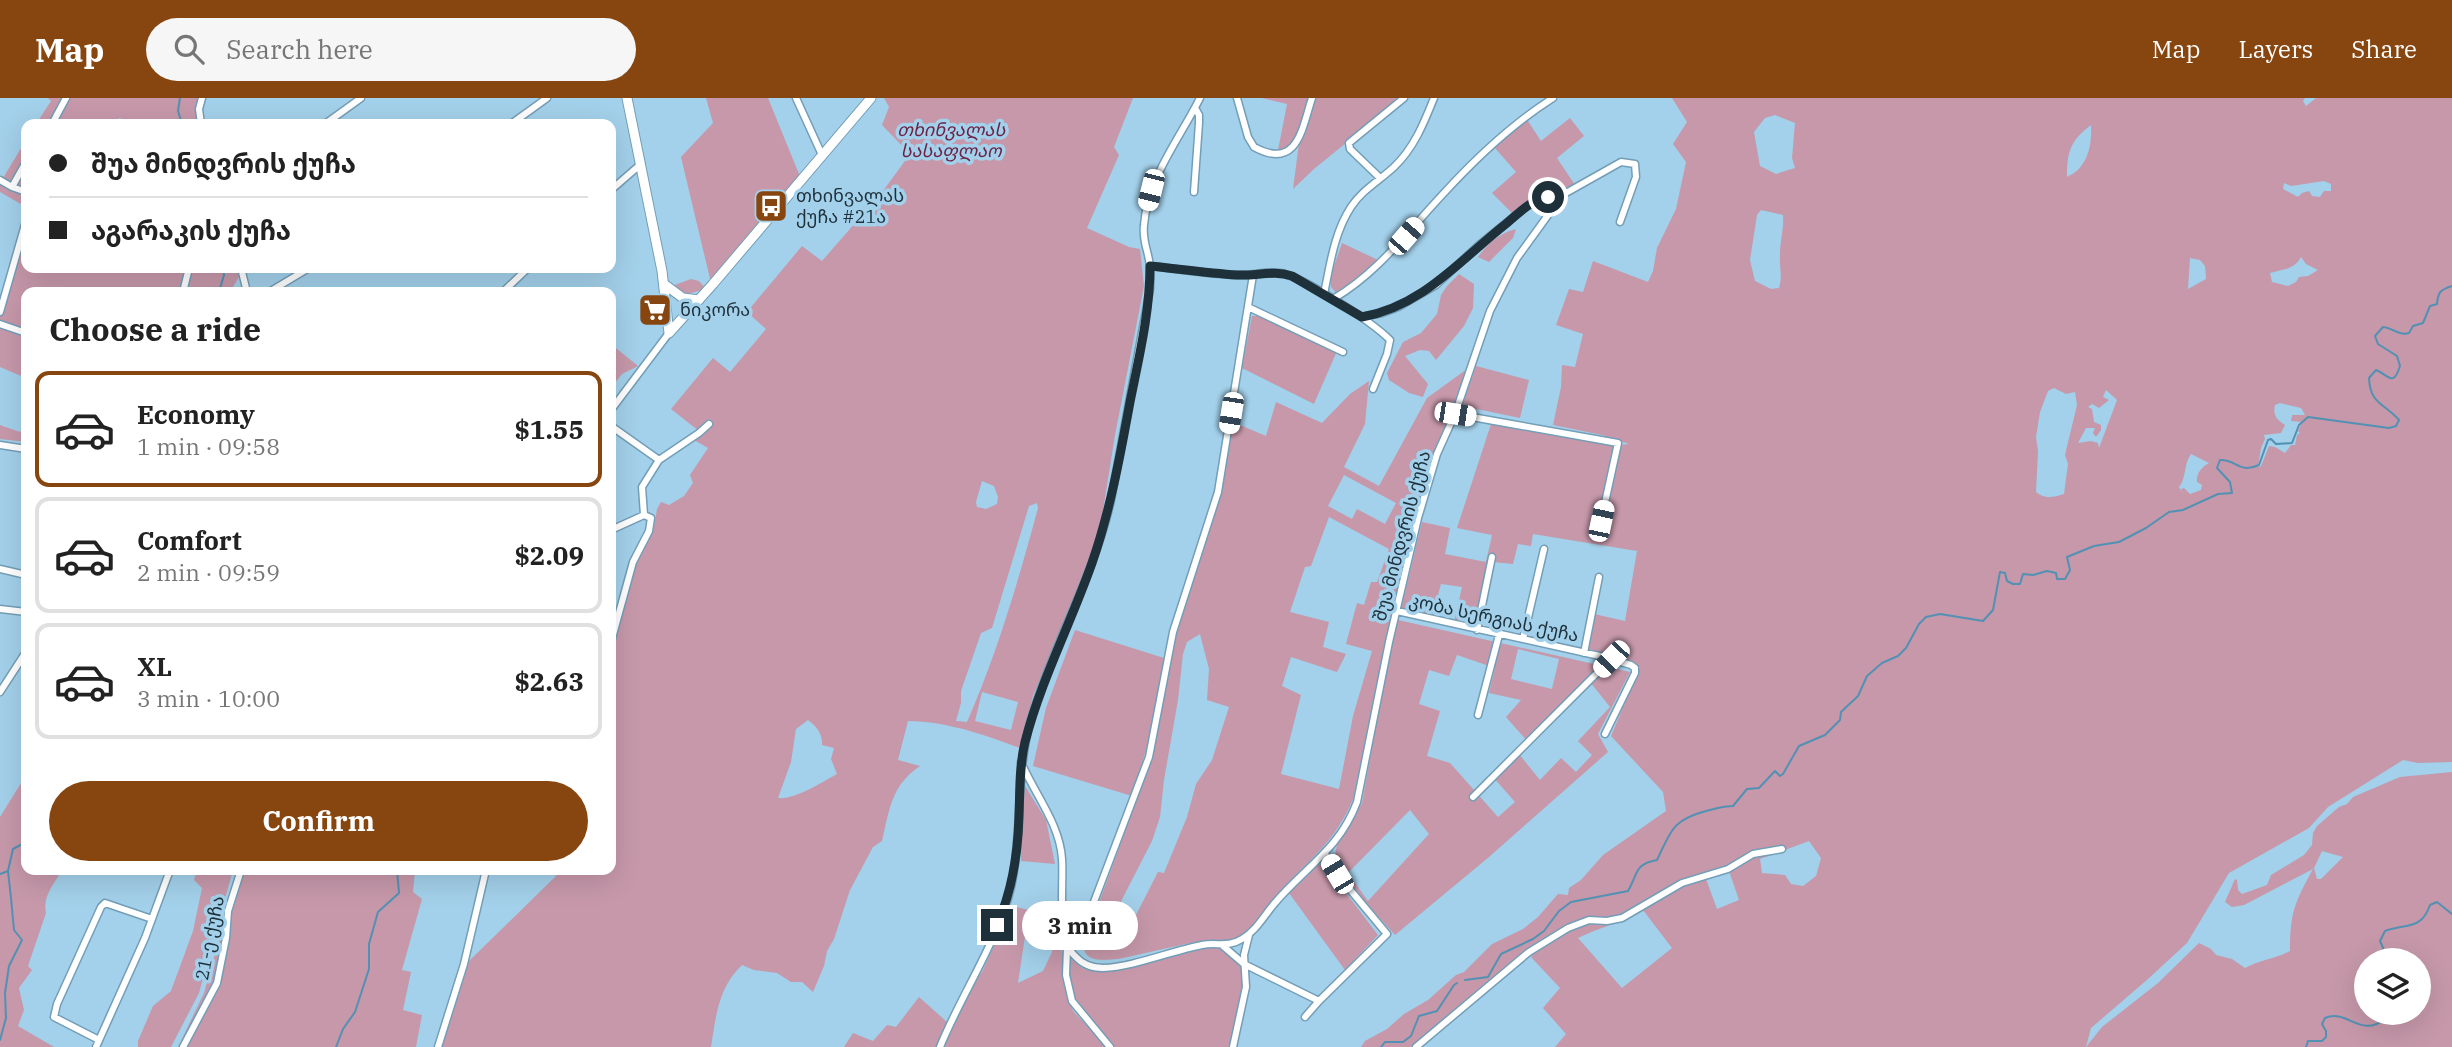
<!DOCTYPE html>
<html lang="en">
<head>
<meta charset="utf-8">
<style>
  :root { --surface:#fff; --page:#f6f6f6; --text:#222; --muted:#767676; --line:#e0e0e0; --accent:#874610 }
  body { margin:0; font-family:"IBM Plex Serif","Noto Sans Georgian",serif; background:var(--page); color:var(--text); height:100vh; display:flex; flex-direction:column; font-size:26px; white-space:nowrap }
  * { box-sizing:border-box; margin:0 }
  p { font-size:23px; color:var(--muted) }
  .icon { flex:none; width:38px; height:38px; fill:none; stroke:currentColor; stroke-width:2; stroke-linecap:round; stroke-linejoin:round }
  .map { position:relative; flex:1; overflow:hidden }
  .details { position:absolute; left:21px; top:189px; width:595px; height:588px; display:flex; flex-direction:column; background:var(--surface); border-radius:14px; box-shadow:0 7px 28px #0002 }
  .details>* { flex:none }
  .guide { position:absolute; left:21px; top:21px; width:595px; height:154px; border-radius:14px; box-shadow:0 7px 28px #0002; display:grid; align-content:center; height:154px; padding:0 28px; background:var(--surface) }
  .tools { position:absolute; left:2354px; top:850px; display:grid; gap:14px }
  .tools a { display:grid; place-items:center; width:77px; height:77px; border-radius:50%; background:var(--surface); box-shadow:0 7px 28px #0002; font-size:35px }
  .end { position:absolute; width:32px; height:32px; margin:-16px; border:9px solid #1e303a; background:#fff; box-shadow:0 0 0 4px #fff }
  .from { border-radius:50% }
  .bubble { position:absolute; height:49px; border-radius:24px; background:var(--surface); box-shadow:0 7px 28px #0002; font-size:23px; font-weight:700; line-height:49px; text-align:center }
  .car { position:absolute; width:21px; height:42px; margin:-21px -10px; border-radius:9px; box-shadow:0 0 5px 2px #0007; background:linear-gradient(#fff 24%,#345 0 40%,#fff 0 76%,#345 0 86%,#fff 0) }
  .guide b { display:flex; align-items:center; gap:24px; height:66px; font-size:26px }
  .guide b+b { border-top:2px solid var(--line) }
  .guide i { width:18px; height:18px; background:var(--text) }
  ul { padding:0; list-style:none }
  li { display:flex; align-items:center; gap:21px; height:116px; margin:0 14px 10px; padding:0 14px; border:4px solid var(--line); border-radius:14px }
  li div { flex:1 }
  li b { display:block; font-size:26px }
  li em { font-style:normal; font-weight:700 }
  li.active { border-color:var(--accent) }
  li>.icon { width:63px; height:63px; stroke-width:1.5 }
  h2 { padding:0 28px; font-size:32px; line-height:84px }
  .button { display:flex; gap:14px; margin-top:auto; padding:14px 28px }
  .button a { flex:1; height:80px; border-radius:42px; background:var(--accent); color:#fff; font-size:28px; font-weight:700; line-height:80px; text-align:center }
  header { display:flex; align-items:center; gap:42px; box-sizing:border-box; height:98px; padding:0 35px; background:var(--accent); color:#fff }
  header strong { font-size:33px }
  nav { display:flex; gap:38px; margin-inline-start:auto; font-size:24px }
  .search { width:490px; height:63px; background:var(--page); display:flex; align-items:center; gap:18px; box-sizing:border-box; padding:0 24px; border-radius:38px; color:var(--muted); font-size:26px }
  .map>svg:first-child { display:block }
</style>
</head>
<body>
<header>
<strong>Map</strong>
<div class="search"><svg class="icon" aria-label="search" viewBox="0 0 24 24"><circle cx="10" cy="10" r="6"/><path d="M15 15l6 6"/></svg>Search here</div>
<nav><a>Map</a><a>Layers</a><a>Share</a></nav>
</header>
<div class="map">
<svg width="2452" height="949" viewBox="0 0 2452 949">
  <rect width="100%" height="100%" fill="#a3d0ea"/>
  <path fill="#c698aa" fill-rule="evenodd" d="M48 0H202L201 26H141L119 20 116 26H36L51 3Z
    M706 0H768L801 81 711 185 681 59 713 25Z
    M884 0H1133L1114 49 1119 57 1087 130 1129 149 1140 151 1144 188 1115 337 1101 425 1089 464 1033 598 1020 650C981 636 950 624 908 623L898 662 920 668C891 688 890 710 882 743L873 749 850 792 834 841 827 853 824 868 813 894 802 884H791L777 875 754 872 742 867C718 890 716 918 711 949H441L467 865 556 778 557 772H611V549L635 464 654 429 657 411 661 404 669 407 684 398 693 385 690 377 708 350 694 342 699 333 671 311 713 260 730 274 766 231 747 214 802 148 822 163 883 93 910 56 882 27 889 9ZM982 383 994 388 998 399 997 406 986 411 977 409 976 404ZM1037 405 1038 410C1019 481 997 556 967 624L956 623 961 605V593L981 535 992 530 1029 408ZM982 594 1018 604 1011 632 975 623ZM808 622C816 628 823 636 822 647L834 650 831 661 837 676C822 684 795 702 778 700L791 664 796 631Z
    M1262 0H1401L1314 71 1293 91 1299 45 1287 51 1278 52 1287 6Z
    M1672 0H2305L2303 3 2306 8 2316 0H2452V664L2418 665 2403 662 2328 709 2309 730 2229 775 2187 845 2148 881 2091 930 2086 949H1555L1566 936 1543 910 1560 890 1531 859 1535 854 1532 849 1413 949H1361L1365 943 1387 931 1404 916 1428 902 1456 877 1464 874 1492 846 1523 831 1538 819 1558 796 1568 797 1569 790 1581 782 1603 757 1666 713 1663 694 1611 638 1640 569 1586 557 1594 516 1625 523 1637 453 1533 436 1531 448 1518 446 1513 466 1493 464 1477 535 1453 529 1462 489 1441 486 1431 523 1400 515 1422 424 1450 430 1445 456 1486 464 1492 437 1457 430 1491 326 1620 347 1629 346 1602 337 1553 327 1561 289 1562 267 1575 269 1583 236 1556 227 1569 191 1583 194 1593 163 1648 184 1653 173 1657 150 1676 111 1686 64 1673 46 1687 24ZM1775 17 1795 25 1792 60 1795 70 1776 76 1760 68 1754 34 1765 20ZM2091 27C2092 47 2088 70 2067 79 2067 54 2070 43 2091 27ZM2324 83 2331 86V93H2324L2320 99 2312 98 2309 93 2302 95 2298 99 2283 91 2284 85 2291 88ZM1761 112 1783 117C1784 131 1780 143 1780 157 1779 169 1783 177 1779 190L1771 191 1755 183 1750 162 1757 117ZM2301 159 2306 166 2318 172 2308 178 2299 179 2296 184 2288 188 2272 184 2270 175C2283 171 2294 172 2301 159ZM2190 160 2200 162 2205 168 2206 181 2188 191ZM2054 290 2066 296 2075 294 2077 307 2065 357 2068 366 2064 396C2053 399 2046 402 2036 394L2038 353 2036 339 2040 314 2048 293ZM2106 292 2117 302 2099 350 2098 345 2091 343 2078 345 2086 330H2095L2093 335 2096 339 2101 332V327L2094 324 2092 311 2088 309 2092 306 2099 310 2109 302 2103 299ZM2280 305 2301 310 2305 317H2292L2291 323 2302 324 2298 333 2300 335 2297 337 2295 347H2291L2285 355 2275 349 2269 348 2261 368 2258 369 2261 350 2265 341 2264 337 2281 335 2285 327C2276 321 2273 317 2275 307ZM2191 356 2209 365C2202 369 2196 375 2197 384L2202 387 2201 392 2190 396 2184 390 2181 391 2183 396 2179 389C2187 379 2183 367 2191 356ZM1809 743 1821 760 1816 778 1803 788 1791 786 1785 777 1762 775 1760 761ZM1729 773 1739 802 1717 811 1706 781ZM1643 812 1672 850 1622 890 1578 840C1600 829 1622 825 1643 812Z
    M1526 20 1541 43 1570 20 1584 38 1557 60 1575 87 1539 98 1512 115 1492 95 1516 74 1495 50Z
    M26 42V109L0 94V85Z
    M26 112V170H241L242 174 230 194H26V280L0 269V206Z
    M1516 131 1513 140 1489 164 1478 159C1487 146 1500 135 1516 131Z
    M1342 145 1378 162 1357 185 1337 196 1331 189V177Z
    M1459 176 1474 186 1473 210 1464 228 1436 262 1429 253 1420 252 1405 258 1428 286 1423 299 1409 295 1389 282 1387 275 1403 244 1421 235 1437 216 1441 197 1447 188Z
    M691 181 699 183 706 191 687 196 672 188Z
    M1252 218H1262L1337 253 1314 306 1242 270Z
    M611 246 638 268 622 276 611 290Z
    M1476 268 1529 282 1520 320 1462 308Z
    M1467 271 1434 356 1417 417 1393 514 1353 701C1335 744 1311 760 1281 792 1265 808 1254 833 1233 842 1224 845 1216 841 1207 842 1177 847 1147 855 1118 861 1083 865 1076 855 1092 824L1145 679 1155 645 1175 537 1220 400 1233 324 1266 338 1276 304 1322 325 1350 296 1369 283 1365 326 1344 369 1379 388 1427 300ZM1344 377 1396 405 1385 426 1357 411 1352 421 1328 408ZM1329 419 1389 451 1377 484H1371L1364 507 1357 505 1346 546 1372 553 1353 618 1339 691 1281 676 1301 597 1282 588 1291 559 1337 574 1346 556 1323 549 1329 524 1290 514 1305 469 1311 468ZM1200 536 1209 571 1207 602 1229 609 1212 662 1196 686 1187 719 1164 775 1158 774 1136 817H1114L1152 743 1160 719 1164 682 1178 602 1183 556 1187 544Z
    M26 322V344L0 341V327L20 334Z
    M1398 522 1630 574 1598 636 1608 654 1489 759 1395 837 1337 773 1335 758 1337 746 1362 705 1391 546ZM1518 551 1559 561 1552 591 1511 581ZM1457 557 1495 570 1489 595 1521 602 1506 619 1527 643 1587 580 1610 609 1578 643 1592 657 1576 674 1561 660 1540 682 1519 656 1493 679 1515 704 1498 719 1450 665 1427 658 1440 613 1419 606 1429 572 1449 578ZM1410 712 1429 736 1368 803 1348 775Z
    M1075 532 1164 560 1149 642 1132 698 1033 668 1046 610Z
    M2452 674V949H2086L2102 929 2158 885 2199 845 2211 851 2216 857 2232 861 2245 870C2259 862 2275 861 2290 853 2290 814 2295 804 2313 771L2244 807 2232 809 2225 804 2235 781 2237 782 2238 792 2242 796 2267 787 2271 777 2304 757 2312 747 2313 735 2317 728 2339 709 2347 706 2353 699 2400 679ZM2322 753 2343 759 2321 781H2317L2314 770ZM2366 863H2418V915H2366Z
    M26 677V772H62C55 785 42 798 46 815L28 868 32 872 19 890 24 912 18 928 54 949H0V719Z
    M1022 683 1046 722 1055 766 1021 763Z
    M1324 766 1378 837 1345 872 1289 795 1318 767Z
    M197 772H233L199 895 171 949H138V943L153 908 171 893 193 833 202 790 194 782Z
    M238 772H415L413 794 422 801 402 872 411 874 403 912 422 917 416 949H178L204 895Z
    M1012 808 1029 812 1018 885 1043 873 1052 854 1054 816 1062 854 1068 903 1074 914 1107 949H944L962 904 970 889 982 874Z
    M1212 848C1227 852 1240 862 1244 878L1230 949H1113C1102 932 1083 920 1075 901 1069 889 1070 871 1068 857 1078 869 1086 874 1102 874Z
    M919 899 947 924 936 949H844L853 935 873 943 887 927 896 929Z"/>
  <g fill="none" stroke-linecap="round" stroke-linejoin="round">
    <path stroke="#5291b3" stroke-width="2" d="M180 0 178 13 182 26
      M219 194 224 177 223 170
      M0 776 8 773
      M2389 863 2380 843 2385 833C2406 825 2421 833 2430 807L2437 804 2452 816
      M1465 882 1488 879 1501 856 1533 841 1544 833 1559 813 1571 804 1628 793C1638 776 1634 766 1657 762 1671 733 1672 722 1706 713 1715 711 1723 708 1733 708L1747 691 1759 690 1775 673 1780 678 1783 676 1799 648 1825 637 1840 622 1841 614 1858 598 1867 578 1882 565 1898 558 1906 550 1919 526 1926 519 1940 516 1983 523 1993 512 2000 474 2005 475 2007 483 2013 486H2020L2023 476 2033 477 2047 473 2056 475 2057 481H2065L2070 472 2067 459 2094 448 2119 444 2146 430 2169 414 2183 412 2218 396 2232 395 2230 384 2217 370 2220 362C2236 361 2239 376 2259 367L2268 342 2271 341 2276 346 2292 345 2299 327 2308 319 2389 330 2396 328 2399 322C2384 305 2370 306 2369 280L2376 272C2389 277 2393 290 2400 268L2397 258 2378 246 2375 238 2383 229C2393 230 2399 238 2409 235L2413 228 2423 225 2430 208 2437 206C2438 194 2440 192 2452 188
      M0 942 6 920 5 895 9 868 22 842 14 832 11 800 8 773 13 751 26 744
      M336 949 343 931 355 914 369 871V846L378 814 399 795 397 772
      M1381 949 1385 944H1403L1411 938 1419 918 1437 913 1454 887 1457 885
      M2306 949 2308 943H2322L2326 939V933L2322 926 2325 920C2347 910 2360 941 2385 921L2386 915"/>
    <defs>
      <path id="street" d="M796 0 822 57
        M1237 0 1248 39 1254 49C1298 73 1302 30 1312 0
        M52 26 66 0
        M201 26 199 11 202 0
        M325 26 361 0
        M511 26 547 0
        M26 64 12 89 26 94
        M1380 80 1350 51 1349 45 1404 0
        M0 82 12 89
        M611 92 641 66
        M1194 94 1199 25V17L1195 10
        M1557 100 1621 64 1635 66 1636 79 1620 124
        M1150 168C1181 171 1212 177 1242 177 1255 177 1267 173 1280 175 1304 179 1372 224 1390 242L1387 256 1373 291
        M241 170 247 194
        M183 194 189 170
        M269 194 309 170
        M503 194 528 170
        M1324 196C1330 167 1334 135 1351 109 1362 92 1379 83 1394 69 1414 50 1424 25 1434 0
        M1333 201C1378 175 1409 132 1444 95 1477 59 1512 26 1553 0
        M1248 209 1343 254
        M0 214 26 123
        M0 226 26 235
        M611 312 669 235
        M1455 316 1618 345 1601 423
        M611 328 659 362
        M0 347 26 351
        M644 417 642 389 659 362 699 335 709 326
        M611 432 644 417
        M0 471 26 477
        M0 511 26 514
        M1397 513 1604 559 1631 567 1635 570V575L1605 636
        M1477 532 1492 459
        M1523 541 1544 451
        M611 544 633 464 649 433 651 420 644 417
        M1584 555 1599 479
        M0 594 26 554
        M1478 617 1499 537
        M1021 664C1034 695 1060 726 1062 761 1064 787 1056 840 1075 858 1082 866 1092 870 1103 870 1133 869 1171 853 1202 847 1216 844 1228 850 1242 841 1256 833 1264 818 1274 806 1305 769 1339 752 1357 704L1389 544 1418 420 1437 356 1455 316 1490 213 1517 160 1551 113 1557 100H1541L1526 109 1479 147 1436 187 1398 209 1382 215 1361 219
        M1473 699 1611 561
        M1223 848 1244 866 1319 903 1387 836 1337 776 1326 757
        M1305 919 1319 903
        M99 942 54 919 57 906 101 809 105 805 152 821
        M96 949 145 840 170 772
        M183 949 217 885 226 840 228 813 241 772
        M438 949 464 866 486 772
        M940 949C960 899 999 841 1011 789 1023 733 1015 676 1031 621 1053 546 1094 478 1111 402L1150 191C1150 184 1151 176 1150 169 1149 154 1142 144 1144 127 1148 79 1179 42 1200 0
        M1110 949 1072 903 1066 877 1067 850 1075 843 1089 817 1149 659 1173 534 1218 394 1253 177
        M1233 949 1246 889 1244 857 1249 837
        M1416 949 1529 854 1568 830 1589 822 1607 823 1622 820 1682 785 1728 771 1753 756 1782 751"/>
      <path id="secondary" d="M627 0 662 173 669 235
        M664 186 683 200 699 202
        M669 235 713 186 871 0"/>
    </defs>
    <use href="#street" stroke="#739eb7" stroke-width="9"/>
    <use href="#secondary" stroke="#739eb7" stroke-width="11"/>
    <use href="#street" stroke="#fff" stroke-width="6"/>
    <use href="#secondary" stroke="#fff" stroke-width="9"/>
  </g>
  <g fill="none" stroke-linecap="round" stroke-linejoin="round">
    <path stroke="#1e303a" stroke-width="9" d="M997 827C1012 793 1018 756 1019 718 1020 694 1019 669 1025 644 1041 582 1071 525 1092 465 1110 413 1120 359 1130 304 1139 259 1150 214 1150 168 1179 171 1208 175 1237 177 1257 178 1273 172 1292 178L1362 219C1423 208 1460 162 1507 125 1519 115 1532 101 1548 99"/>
  </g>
  <defs>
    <symbol id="bus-square" viewBox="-11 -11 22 22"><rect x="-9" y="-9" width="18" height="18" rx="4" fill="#874610" stroke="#a3d0ea"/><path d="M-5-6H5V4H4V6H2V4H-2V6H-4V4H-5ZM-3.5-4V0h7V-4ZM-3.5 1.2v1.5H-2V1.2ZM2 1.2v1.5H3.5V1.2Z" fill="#fff"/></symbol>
    <symbol id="supermarket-square" viewBox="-11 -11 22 22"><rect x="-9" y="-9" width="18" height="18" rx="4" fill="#874610" stroke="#a3d0ea"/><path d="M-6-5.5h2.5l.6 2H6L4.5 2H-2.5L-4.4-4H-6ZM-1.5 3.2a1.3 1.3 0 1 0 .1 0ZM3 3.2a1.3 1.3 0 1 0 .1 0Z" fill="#fff"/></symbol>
  </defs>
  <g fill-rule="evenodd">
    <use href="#bus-square" x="752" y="89" width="38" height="38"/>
    <use href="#supermarket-square" x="636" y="193" width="38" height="38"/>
  </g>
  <g text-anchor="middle" stroke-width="7" stroke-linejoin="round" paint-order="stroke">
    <g font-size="18" font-style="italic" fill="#6d2246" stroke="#a3d0ea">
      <text x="951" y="38">თხინვალას<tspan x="951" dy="21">სასაფლაო</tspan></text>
    </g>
    <g font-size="18" fill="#1e303a" stroke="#a3d0ea" text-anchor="start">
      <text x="796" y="104">თხინვალას<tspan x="796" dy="21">ქუჩა #21ა</tspan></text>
      <text x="680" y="218">ნიკორა</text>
    </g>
    <g font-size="18" fill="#1e303a" stroke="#a3d0ea">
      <text transform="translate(1402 438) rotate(-75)" y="6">შუა მინდვრის ქუჩა</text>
      <text transform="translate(1494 520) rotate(12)" y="6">კობა სერგიას ქუჩა</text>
      <text transform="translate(210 840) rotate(-79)" y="6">21-ე ქუჩა</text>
    </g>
  </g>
</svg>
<div class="tools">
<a><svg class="icon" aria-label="layers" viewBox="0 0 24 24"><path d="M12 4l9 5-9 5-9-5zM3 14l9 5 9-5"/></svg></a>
</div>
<i class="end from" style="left:1548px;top:99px"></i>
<i class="end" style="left:997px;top:827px"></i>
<div class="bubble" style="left:1022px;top:803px;width:116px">3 min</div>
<i class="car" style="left:1151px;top:92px;rotate:194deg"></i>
<i class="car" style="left:1406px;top:138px;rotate:41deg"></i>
<i class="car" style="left:1231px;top:315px;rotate:189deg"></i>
<i class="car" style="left:1455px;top:316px;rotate:99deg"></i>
<i class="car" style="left:1601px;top:423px;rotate:12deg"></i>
<i class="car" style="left:1611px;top:561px;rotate:224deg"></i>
<i class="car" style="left:1337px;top:776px;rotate:329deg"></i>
<div class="guide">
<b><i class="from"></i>შუა მინდვრის ქუჩა</b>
<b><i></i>აგარაკის ქუჩა</b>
</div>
<section class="details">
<h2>Choose a ride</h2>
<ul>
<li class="active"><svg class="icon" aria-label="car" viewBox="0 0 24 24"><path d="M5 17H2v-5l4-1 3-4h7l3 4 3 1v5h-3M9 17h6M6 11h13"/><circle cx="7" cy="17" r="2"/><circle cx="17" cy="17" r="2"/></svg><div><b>Economy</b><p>1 min · 09:58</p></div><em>$1.55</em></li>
<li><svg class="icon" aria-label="car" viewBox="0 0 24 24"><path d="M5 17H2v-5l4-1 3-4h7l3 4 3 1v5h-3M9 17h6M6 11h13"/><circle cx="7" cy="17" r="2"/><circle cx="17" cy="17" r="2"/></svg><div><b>Comfort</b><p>2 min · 09:59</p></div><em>$2.09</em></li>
<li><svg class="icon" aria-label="car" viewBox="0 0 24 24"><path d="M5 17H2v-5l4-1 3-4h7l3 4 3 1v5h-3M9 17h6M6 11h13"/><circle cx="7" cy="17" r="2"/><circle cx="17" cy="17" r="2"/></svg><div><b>XL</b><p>3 min · 10:00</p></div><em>$2.63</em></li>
</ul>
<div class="button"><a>Confirm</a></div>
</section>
</div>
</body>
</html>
